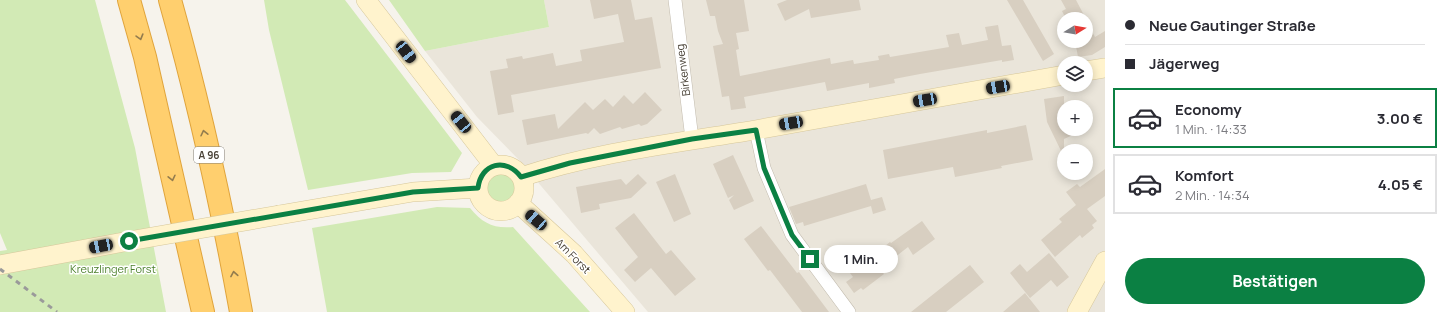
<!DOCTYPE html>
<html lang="de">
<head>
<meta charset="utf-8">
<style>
  :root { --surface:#fff; --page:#f7f7f7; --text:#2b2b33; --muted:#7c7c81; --line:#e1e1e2; --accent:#0b8043 }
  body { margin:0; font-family:Manrope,sans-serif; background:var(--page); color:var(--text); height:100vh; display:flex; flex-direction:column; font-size:15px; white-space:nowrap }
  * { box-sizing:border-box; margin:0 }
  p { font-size:13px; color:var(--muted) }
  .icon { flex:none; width:22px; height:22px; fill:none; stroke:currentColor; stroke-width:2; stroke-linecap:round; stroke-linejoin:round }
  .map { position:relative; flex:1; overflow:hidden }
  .details { display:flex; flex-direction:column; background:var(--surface); width:340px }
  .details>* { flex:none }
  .guide { display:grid; align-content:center; height:88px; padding:0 20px; background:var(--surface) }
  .needle { width:26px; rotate:79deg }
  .controls { position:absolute; left:1057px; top:12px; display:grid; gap:8px }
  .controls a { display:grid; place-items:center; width:36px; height:36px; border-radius:50%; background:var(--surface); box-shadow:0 2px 10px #0003; font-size:20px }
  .end { position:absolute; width:18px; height:18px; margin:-9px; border:5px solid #0b8043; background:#fff; box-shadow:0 0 0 2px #fff }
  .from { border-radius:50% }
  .bubble { position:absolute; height:28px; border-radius:14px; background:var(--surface); box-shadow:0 2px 10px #0003; font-size:13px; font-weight:700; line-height:28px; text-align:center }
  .car { position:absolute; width:12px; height:24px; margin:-12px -6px; border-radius:5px; box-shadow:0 0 3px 1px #0007; background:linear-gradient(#222 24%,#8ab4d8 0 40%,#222 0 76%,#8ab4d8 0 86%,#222 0) }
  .guide b { display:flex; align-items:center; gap:14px; height:38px; font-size:15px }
  .guide b+b { border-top:1px solid var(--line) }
  .guide i { width:10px; height:10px; background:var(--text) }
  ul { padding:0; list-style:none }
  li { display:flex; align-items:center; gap:12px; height:60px; margin:0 8px 6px; padding:0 12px; border:2px solid var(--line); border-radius:0px }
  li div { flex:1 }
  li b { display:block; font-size:15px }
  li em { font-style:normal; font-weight:700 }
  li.current { border-color:var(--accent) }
  li>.icon { width:36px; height:36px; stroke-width:1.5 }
  .cta { display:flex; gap:8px; margin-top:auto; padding:8px 20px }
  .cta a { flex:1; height:46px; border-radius:24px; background:var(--accent); color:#fff; font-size:16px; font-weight:700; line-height:46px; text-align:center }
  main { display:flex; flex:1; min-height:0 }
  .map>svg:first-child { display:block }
</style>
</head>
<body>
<main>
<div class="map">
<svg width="1105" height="312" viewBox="0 0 1105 312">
  <rect width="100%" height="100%" fill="#f6f3ec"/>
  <path fill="#eae5da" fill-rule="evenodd" d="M544 0H1105V312H648L519 160 477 117 425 51 549 27ZM1064 19H1086V41H1064ZM1064 63H1086V85H1064ZM1064 107H1086V129H1064ZM1064 151H1086V173H1064Z"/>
  <path fill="#d2eab5" d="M0 0H95L135 148 166 312H0V251L7 250 0 233Z
    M264 0H345L462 153 451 172 412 173 308 190 269 30Z
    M389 0H544L549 27 425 51Z
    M486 188a15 15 0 1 1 30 0a15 15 0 1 1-30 0Z
    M437 207 470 208C482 223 494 229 513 227L590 312H327L312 228Z"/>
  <path fill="#d8cfc1" d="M590 0H631L635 20 652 17 661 68 511 95 514 112 498 115 490 71 508 68 506 59 522 56 523 59 553 53 556 66 582 61 580 50 624 42 618 14 594 19Z
    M706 0H744L749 31 736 33 739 49 736 50 740 76 830 58 831 64 853 60 854 64 879 60 878 56 889 54 890 57 949 47 946 35 959 33 962 45 988 40 985 27 998 25 1002 46 1011 45 1014 60 1002 62V60L920 74 894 79 895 83 869 88V83L827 91 825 82 744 97 746 108 731 110 729 96 722 97 713 46 723 44 718 31 715 16H710Z
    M787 0H859L861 10 811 18 809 9 785 21 777 4Z
    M1007 0H1023L1054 54 1043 61Z
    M1061 0H1076L1086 19H1066L1062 11 1066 9Z
    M1086 20 1095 37 1105 31V47L1092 55 1078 57 1075 41H1086Z
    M645 92 662 110 647 124 641 126 639 124 622 129 620 127 600 134 594 128 588 134 586 133 527 145 522 120 555 114 558 129 585 102 593 110 605 99 613 107 624 95 633 104Z
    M1064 96V129H1086L1064 139V157L1047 122 1044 99Z
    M1026 125 1033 160 1001 166 1002 168 955 177 953 167 888 179 883 150 987 130V133Z
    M733 155 754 201 734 210 729 200 734 195 728 198 713 164Z
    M1105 169V196L1087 209 1097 221 1092 225 1094 228 1082 238 1080 235 1055 257 1041 240 1062 222 1059 219 1076 205 1066 192 1077 184 1080 187Z
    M638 174 647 183 631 198 599 204 600 209 581 213 576 187 621 179 626 185Z
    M675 174 691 214 674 222 656 182Z
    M866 184 871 200 882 197 886 210 873 214 871 206 804 226 803 222 796 224 789 207Z
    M634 213 666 254 671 250 696 279 675 296 651 268 635 282 624 270 638 257 615 228Z
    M922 221 935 239 913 255 908 247 880 269 884 274 863 290 861 288 854 293 846 282 853 277 850 273 890 242 891 243Z
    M761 226 797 273 799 272 829 312H802L770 270 768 271 744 239Z
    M1049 253 1069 277 1057 287 1051 280 1030 298 1010 273 1020 264 1027 272Z
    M970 265 984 282 946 312H911Z
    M1025 293 1040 312H1003Z"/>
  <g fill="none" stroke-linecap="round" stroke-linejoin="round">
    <defs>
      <path id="street" d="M675 0 692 139
        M756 130 764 168 792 235 849 312"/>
      <path id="secondary" d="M366 0 494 166
        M1086 71 1105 68
        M478 188a23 23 0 1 1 46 0a23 23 0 1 1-46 0Z
        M521 177C596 152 677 143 755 130 858 112 961 93 1064 75
        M518 203 574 254 625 312
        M279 215 413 192 478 188
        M0 265 129 241
        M1077 312 1105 261"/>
      <path id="highway" d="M129 0 145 57 203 312
        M170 0C199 103 222 207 241 312"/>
    </defs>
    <use href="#street" stroke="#c2bbae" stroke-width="14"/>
    <use href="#secondary" stroke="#d6c79b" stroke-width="20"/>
    <use href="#highway" stroke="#e0a43c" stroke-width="24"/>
    <use href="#street" stroke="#fff" stroke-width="13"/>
    <use href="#secondary" stroke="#fff3cd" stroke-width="19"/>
    <use href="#highway" stroke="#ffcf6e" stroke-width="22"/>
    <path stroke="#9a9a9a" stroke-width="3" stroke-dasharray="5 5" stroke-linecap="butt" d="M0 269 57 312"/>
    <defs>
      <path id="secondary-bridge" d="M129 241 279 215"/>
    </defs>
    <use href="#secondary-bridge" stroke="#d6c79b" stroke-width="20" stroke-linecap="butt"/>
    <use href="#secondary-bridge" stroke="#fff3cd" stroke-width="19"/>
  </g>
  <defs><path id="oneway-chevron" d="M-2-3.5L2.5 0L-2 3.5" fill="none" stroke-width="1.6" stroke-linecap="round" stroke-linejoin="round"/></defs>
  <g stroke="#937c4e">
    <use href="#oneway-chevron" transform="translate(140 37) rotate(74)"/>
    <use href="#oneway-chevron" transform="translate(204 133) rotate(-103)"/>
    <use href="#oneway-chevron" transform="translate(172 178) rotate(77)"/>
    <use href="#oneway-chevron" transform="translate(234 274) rotate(-100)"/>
  </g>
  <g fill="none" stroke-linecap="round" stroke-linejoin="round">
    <path stroke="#0b8043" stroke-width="5" d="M129 241 413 192 478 188C481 163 506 157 521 177L570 163 692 139 756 130 764 168 792 235 810 259"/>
  </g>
  <g text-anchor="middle" stroke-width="3" stroke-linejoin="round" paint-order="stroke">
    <rect fill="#fff" stroke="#817c74" stroke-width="1" x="194" y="147" width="30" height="16" rx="3"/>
    <g font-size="10" font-weight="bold" fill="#4b4439">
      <text x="209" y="159">A 96</text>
    </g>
    <g font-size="11" fill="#4b4439" stroke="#fff">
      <text transform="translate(683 70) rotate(-97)" y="4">Birkenweg</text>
      <text transform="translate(573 256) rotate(45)" y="4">Am Forst</text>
    </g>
    <g font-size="11" fill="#4a7f2a" stroke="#fff">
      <text x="113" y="273">Kreuzlinger Forst</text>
    </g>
  </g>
</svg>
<div class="controls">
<a><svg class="needle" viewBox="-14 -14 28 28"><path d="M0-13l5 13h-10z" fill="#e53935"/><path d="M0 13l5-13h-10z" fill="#7c7c81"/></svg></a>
<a><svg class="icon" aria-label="layers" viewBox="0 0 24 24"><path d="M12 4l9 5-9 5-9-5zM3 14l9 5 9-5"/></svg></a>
<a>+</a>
<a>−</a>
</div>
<i class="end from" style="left:129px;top:241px"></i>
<i class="end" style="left:810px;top:259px"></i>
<div class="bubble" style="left:824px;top:245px;width:74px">1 Min.</div>
<i class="car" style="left:406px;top:52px;rotate:142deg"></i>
<i class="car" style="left:998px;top:87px;rotate:260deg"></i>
<i class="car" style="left:925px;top:100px;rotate:260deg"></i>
<i class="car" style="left:461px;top:122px;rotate:321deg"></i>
<i class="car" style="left:791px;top:123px;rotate:260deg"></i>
<i class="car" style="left:536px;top:220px;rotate:311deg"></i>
<i class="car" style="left:101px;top:246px;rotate:259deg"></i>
</div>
<section class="details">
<div class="guide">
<b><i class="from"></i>Neue Gautinger Straße</b>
<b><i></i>Jägerweg</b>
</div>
<ul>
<li class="current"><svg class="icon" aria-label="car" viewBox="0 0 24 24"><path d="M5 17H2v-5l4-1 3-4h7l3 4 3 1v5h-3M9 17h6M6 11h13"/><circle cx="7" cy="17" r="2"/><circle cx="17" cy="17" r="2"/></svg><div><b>Economy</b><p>1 Min. · 14:33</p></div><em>3.00 €</em></li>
<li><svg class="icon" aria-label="car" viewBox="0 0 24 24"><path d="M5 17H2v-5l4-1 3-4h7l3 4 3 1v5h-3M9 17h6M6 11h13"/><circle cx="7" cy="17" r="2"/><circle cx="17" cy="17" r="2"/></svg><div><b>Komfort</b><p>2 Min. · 14:34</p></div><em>4.05 €</em></li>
</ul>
<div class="cta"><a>Bestätigen</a></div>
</section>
</main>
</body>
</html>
